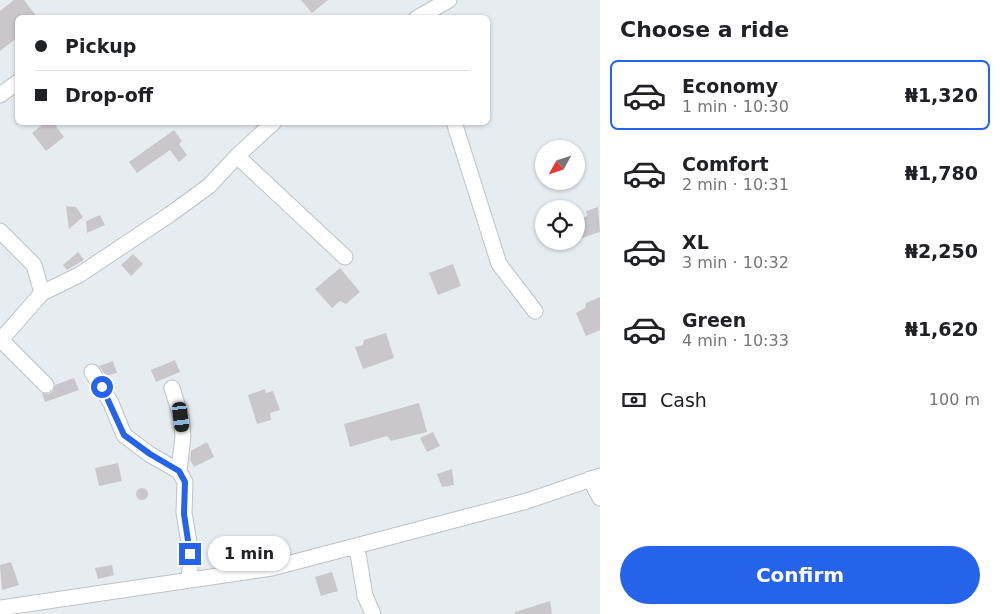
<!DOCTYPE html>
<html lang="en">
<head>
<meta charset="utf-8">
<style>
  :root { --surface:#fff; --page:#f2f2f2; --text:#202124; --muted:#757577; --line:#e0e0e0; --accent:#2563eb }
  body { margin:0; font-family:"DejaVu Sans",sans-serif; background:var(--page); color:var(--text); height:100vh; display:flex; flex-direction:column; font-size:19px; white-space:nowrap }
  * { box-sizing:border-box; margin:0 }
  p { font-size:16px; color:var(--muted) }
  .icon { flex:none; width:28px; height:28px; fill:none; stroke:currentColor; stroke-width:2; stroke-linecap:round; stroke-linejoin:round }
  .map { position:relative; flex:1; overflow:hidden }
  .drawer { display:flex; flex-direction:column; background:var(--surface); width:400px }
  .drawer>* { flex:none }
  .top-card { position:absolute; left:15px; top:15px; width:475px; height:110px; border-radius:8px; box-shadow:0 1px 4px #0004; display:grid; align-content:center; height:110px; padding:0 20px; background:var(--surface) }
  .needle { width:32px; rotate:230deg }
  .controls { position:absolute; left:535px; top:140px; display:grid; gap:10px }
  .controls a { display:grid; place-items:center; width:50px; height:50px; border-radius:50%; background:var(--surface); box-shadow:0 1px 4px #0004; font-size:25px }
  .end { position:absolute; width:22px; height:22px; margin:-11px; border:6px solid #2563eb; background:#fff; box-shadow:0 0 0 2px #fff }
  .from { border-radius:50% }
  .bubble { position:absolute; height:35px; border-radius:18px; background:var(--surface); box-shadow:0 1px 4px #0004; font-size:16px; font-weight:600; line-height:35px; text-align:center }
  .car { position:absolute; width:15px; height:30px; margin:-15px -8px; border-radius:6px; box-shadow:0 0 4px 1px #0007; background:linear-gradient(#222 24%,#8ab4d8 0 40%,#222 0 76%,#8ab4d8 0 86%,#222 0) }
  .top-card b { display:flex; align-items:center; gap:18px; height:48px; font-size:19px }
  .top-card b+b { border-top:1px solid var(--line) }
  .top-card i { width:12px; height:12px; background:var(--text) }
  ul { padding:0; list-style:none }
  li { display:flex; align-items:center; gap:15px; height:70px; margin:0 10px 8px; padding:0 10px; border:2px solid transparent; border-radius:8px }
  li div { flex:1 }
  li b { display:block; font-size:19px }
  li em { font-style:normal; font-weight:600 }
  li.on { border-color:var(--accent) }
  li>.icon { width:45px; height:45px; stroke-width:1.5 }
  h2 { padding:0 20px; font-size:22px; line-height:60px }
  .pay { display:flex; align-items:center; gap:12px; height:55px; padding:0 20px; font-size:19px }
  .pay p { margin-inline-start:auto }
  .button { display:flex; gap:10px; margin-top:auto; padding:10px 20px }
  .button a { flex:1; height:58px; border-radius:30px; background:var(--accent); color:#fff; font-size:20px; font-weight:600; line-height:58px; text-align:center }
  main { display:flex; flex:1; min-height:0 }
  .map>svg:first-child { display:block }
</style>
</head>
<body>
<main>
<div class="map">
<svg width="600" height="614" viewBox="0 0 600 614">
  <rect width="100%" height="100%" fill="#e7ecf1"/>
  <path fill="#cac7cc" d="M14 0H24L38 18H18V37L0 51V11Z
    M301 0H328L312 13Z
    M46 122H53L64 137 46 151 32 133Z
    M174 130 182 141 179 144 187 155 179 162 170 150 137 173 129 162Z
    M66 206 76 207 83 217 69 229Z
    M598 207 600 232 582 238 576 220 587 216 586 211Z
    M100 215 105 225 87 233 86 221Z
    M78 252 84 260 67 270 63 265Z
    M133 254 143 264 131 276 121 265Z
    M453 264 461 286 438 295 429 273Z
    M340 268 360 292 346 304 340 301 332 308 315 289Z
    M600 297V330L586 336 576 313 585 308 586 303Z
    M386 333 394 358 363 369 355 347 363 345 364 340Z
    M175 360 180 372 156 382 151 370Z
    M113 361 117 373 106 376 99 366Z
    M74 378 79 390 45 402 42 393 49 394 53 391 55 385Z
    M265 389 266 393 273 391 280 410 270 413 271 420 257 424 248 395Z
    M419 403 427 432 391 441 387 436 350 447 344 424Z
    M433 432 440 446 427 452 420 438Z
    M207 442 214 457 194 467 190 460 191 451Z
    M118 463 122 481 99 486 95 468Z
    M452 469 454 485 442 487 437 474Z
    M136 494a6 6 0 1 1 12 0a6 6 0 1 1-12 0Z
    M11 562 19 585 2 590 0 565Z
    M112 565 114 575 98 579 95 568Z
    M332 572 338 591 321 596 315 577Z
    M550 601 552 614H515V612Z"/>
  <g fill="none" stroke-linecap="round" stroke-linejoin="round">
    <defs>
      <path id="minor" d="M417 18 449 0
        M0 95 18 82
        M454 122 499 264 535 311
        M237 156 345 257
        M0 231 34 265 42 293
        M1 340 46 385
        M0 341 42 293 79 275 169 215 209 186 237 156 274 122
        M92 372 111 403 124 435 149 454 179 471 185 482 184 513 191 554 189 580
        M172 388 181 417 183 436 179 471
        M590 479 600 498
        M357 547 365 596 373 614
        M0 608 272 568 527 501 600 476"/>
    </defs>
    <use href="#minor" stroke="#bdc2c6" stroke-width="17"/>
    <use href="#minor" stroke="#fff" stroke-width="15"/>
  </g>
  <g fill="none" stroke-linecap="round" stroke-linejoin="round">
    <path stroke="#2563eb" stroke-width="6" d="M102 387 124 435 150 454 179 471 185 482 184 514 190 554"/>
  </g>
</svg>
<div class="controls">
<a><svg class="needle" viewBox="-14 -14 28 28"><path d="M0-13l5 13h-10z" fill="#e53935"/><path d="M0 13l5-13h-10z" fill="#757577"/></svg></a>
<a><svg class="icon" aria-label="locate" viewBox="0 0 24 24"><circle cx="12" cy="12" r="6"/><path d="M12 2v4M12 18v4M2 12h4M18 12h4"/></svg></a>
</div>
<i class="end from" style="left:102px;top:387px"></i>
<i class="end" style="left:190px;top:554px"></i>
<div class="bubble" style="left:208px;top:536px;width:82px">1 min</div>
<i class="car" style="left:181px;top:417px;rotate:173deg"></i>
<div class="top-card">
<b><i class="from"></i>Pickup</b>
<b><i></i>Drop-off</b>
</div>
</div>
<section class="drawer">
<h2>Choose a ride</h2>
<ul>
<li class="on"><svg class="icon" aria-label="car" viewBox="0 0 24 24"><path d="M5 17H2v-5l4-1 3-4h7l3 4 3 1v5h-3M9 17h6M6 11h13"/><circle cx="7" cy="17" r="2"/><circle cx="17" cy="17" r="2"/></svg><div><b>Economy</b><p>1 min · 10:30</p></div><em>₦1,320</em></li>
<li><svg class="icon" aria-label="car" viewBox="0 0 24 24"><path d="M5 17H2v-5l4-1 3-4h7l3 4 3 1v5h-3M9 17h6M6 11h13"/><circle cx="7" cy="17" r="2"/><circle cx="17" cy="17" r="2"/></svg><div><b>Comfort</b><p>2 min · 10:31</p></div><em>₦1,780</em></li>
<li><svg class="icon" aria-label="car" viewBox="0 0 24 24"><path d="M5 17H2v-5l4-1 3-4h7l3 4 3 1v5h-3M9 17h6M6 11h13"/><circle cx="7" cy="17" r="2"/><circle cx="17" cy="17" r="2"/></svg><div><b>XL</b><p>3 min · 10:32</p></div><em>₦2,250</em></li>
<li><svg class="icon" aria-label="car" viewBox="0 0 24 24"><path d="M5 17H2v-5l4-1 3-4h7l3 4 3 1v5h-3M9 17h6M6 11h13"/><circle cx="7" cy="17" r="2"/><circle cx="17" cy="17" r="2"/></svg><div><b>Green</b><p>4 min · 10:33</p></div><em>₦1,620</em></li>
</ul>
<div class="pay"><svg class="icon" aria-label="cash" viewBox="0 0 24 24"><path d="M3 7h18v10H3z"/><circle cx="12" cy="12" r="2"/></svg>Cash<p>100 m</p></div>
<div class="button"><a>Confirm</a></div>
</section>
</main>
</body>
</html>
